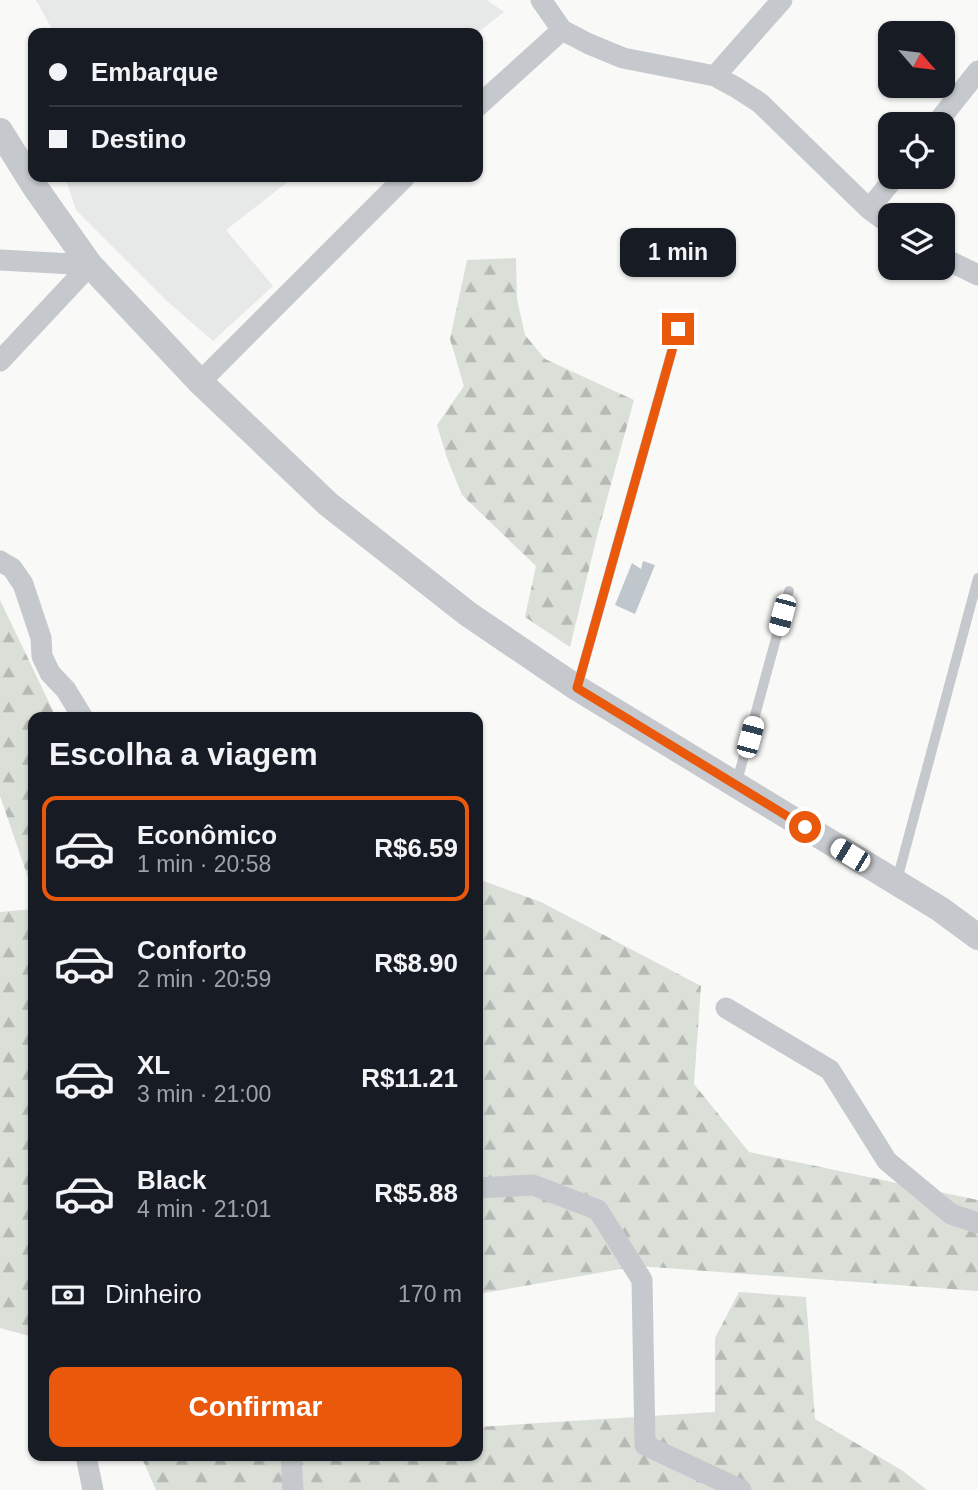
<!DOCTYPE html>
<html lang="pt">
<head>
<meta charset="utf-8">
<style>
  :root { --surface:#171b24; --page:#20242c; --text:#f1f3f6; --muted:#9ea1a6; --line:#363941; --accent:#ea580c }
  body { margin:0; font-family:Arial,sans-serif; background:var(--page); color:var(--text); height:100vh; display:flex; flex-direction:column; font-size:26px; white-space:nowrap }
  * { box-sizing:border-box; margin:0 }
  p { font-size:23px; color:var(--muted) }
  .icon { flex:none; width:38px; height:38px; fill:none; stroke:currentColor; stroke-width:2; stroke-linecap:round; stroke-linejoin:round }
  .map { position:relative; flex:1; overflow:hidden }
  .details { position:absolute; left:28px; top:712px; width:455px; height:749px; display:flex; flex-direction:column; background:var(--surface); border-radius:14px; box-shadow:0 2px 5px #0004 }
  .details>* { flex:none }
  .banner { position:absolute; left:28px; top:28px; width:455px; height:154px; border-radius:14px; box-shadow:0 2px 5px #0004; display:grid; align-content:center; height:154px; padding:0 21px; background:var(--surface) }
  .needle { width:46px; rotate:118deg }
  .controls { position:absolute; left:878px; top:21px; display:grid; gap:14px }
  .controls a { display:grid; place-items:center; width:77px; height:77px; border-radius:14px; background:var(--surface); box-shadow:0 2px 5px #0004; font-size:35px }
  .end { position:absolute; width:32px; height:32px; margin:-16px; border:9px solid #ea580c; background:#fff; box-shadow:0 0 0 4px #fff }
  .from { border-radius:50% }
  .bubble { position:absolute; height:49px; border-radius:14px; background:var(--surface); box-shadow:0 2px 5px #0004; font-size:23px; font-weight:700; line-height:49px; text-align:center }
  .car { position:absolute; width:21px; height:42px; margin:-21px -10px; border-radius:9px; box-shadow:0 0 5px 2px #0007; background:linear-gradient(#fff 24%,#345 0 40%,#fff 0 76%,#345 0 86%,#fff 0) }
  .banner b { display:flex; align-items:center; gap:24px; height:66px; font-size:26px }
  .banner b+b { border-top:2px solid var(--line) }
  .banner i { width:18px; height:18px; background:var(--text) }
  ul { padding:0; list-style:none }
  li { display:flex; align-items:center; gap:21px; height:105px; margin:0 14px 10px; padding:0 7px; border:4px solid transparent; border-radius:14px }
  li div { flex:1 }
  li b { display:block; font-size:26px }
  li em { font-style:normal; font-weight:700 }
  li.selected { border-color:var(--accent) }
  li>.icon { width:63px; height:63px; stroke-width:1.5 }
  h2 { padding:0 21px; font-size:32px; line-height:84px }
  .pay { display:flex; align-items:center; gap:18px; height:77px; padding:0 21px; font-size:26px }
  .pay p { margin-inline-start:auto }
  .action { display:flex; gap:14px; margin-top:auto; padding:14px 21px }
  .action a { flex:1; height:80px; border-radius:14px; background:var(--accent); color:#fff; font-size:28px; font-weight:700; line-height:80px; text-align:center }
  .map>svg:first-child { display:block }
</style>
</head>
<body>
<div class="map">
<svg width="978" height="1490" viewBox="0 0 978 1490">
  <defs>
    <pattern id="forest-firs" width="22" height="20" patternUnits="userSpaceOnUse" patternTransform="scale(1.75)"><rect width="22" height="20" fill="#dae0d8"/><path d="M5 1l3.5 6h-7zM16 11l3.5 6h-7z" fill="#b5bab5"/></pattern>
  </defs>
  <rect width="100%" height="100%" fill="#f9f9f7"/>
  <path fill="#e7e8e8" d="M36 0H487L504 12 477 33H54Z
    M65 177H294L226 230 273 286 213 341 168 302 76 210Z"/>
  <path fill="url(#forest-firs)" d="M516 258 517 299 525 335 545 359 634 400 598 532 570 647 525 617 536 566 462 495 447 458 437 425 464 386 450 339 467 260Z
    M0 600 56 717 33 718V892L0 796Z
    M478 879 541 902 701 986 694 1084 749 1152 978 1200V1291L638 1266 478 1294Z
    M33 909V1337L0 1328V912Z
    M739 1292 806 1297 815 1419 903 1471 927 1490H156L141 1456H478V1427L715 1412V1338Z"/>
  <path fill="#bfc7cc" d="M643 561 655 565 635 614 615 605 632 563 641 569Z"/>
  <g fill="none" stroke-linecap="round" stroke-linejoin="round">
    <path stroke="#c5c8cc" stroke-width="10" d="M577 688 678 329
      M736 785 789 591
      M897 880 978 578"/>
    <path stroke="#c5c8cc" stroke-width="21" d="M541 0 562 30 589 44 623 58 715 76 737 88 760 103 869 209 891 225
      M715 76 782 0
      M478 106 562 30
      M936 124 978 71
      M869 209 895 177
      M943 258 978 275
      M0 260 90 265
      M0 361 90 265
      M200 382 405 177
      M0 561 12 568 23 584 41 638 42 656 50 673 66 690 83 718
      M726 1008 830 1070 887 1161 951 1214 978 1223
      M478 1188 533 1185 598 1210 642 1280 645 1445 741 1490
      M86 1456 93 1490
      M291 1456 293 1490"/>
    <path stroke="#c5c8cc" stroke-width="26" d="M0 131 35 187 90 265 200 382 328 504 468 614 577 688 940 909 978 937"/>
  </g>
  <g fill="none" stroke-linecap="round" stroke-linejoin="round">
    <path stroke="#ea580c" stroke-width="9" d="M678 329 577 688 805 827"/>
  </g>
</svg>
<div class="controls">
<a><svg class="needle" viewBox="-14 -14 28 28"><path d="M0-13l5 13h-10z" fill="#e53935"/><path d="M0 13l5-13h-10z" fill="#9ea1a6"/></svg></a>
<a><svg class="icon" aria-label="locate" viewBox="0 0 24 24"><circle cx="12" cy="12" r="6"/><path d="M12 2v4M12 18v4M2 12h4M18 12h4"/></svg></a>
<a><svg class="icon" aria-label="layers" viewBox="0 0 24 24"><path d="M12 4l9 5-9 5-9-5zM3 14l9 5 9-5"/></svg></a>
</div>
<i class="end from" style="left:805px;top:827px"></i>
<i class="end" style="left:678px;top:329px"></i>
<div class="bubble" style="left:620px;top:228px;width:116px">1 min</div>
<i class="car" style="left:782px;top:615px;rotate:195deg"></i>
<i class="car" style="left:750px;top:737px;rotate:15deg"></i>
<i class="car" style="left:850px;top:855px;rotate:301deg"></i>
<div class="banner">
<b><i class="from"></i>Embarque</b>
<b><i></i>Destino</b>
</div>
<section class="details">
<h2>Escolha a viagem</h2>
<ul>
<li class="selected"><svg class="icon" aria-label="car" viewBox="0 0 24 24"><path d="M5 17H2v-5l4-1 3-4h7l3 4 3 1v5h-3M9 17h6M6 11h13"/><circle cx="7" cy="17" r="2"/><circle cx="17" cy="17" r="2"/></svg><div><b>Econômico</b><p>1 min · 20:58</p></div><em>R$6.59</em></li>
<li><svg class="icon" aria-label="car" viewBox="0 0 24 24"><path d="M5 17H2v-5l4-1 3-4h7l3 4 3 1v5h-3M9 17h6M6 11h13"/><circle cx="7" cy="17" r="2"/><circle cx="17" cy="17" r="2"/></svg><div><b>Conforto</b><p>2 min · 20:59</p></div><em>R$8.90</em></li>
<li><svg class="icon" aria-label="car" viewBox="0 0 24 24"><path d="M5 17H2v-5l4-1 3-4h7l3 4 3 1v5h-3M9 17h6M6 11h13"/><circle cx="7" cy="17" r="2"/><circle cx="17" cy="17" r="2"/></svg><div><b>XL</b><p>3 min · 21:00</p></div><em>R$11.21</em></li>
<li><svg class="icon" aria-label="car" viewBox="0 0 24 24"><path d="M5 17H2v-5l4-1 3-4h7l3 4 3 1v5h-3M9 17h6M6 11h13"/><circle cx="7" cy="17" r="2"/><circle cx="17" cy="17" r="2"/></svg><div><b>Black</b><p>4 min · 21:01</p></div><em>R$5.88</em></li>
</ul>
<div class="pay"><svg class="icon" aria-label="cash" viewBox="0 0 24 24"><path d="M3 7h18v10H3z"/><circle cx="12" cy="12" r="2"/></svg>Dinheiro<p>170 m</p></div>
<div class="action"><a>Confirmar</a></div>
</section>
</div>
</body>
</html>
